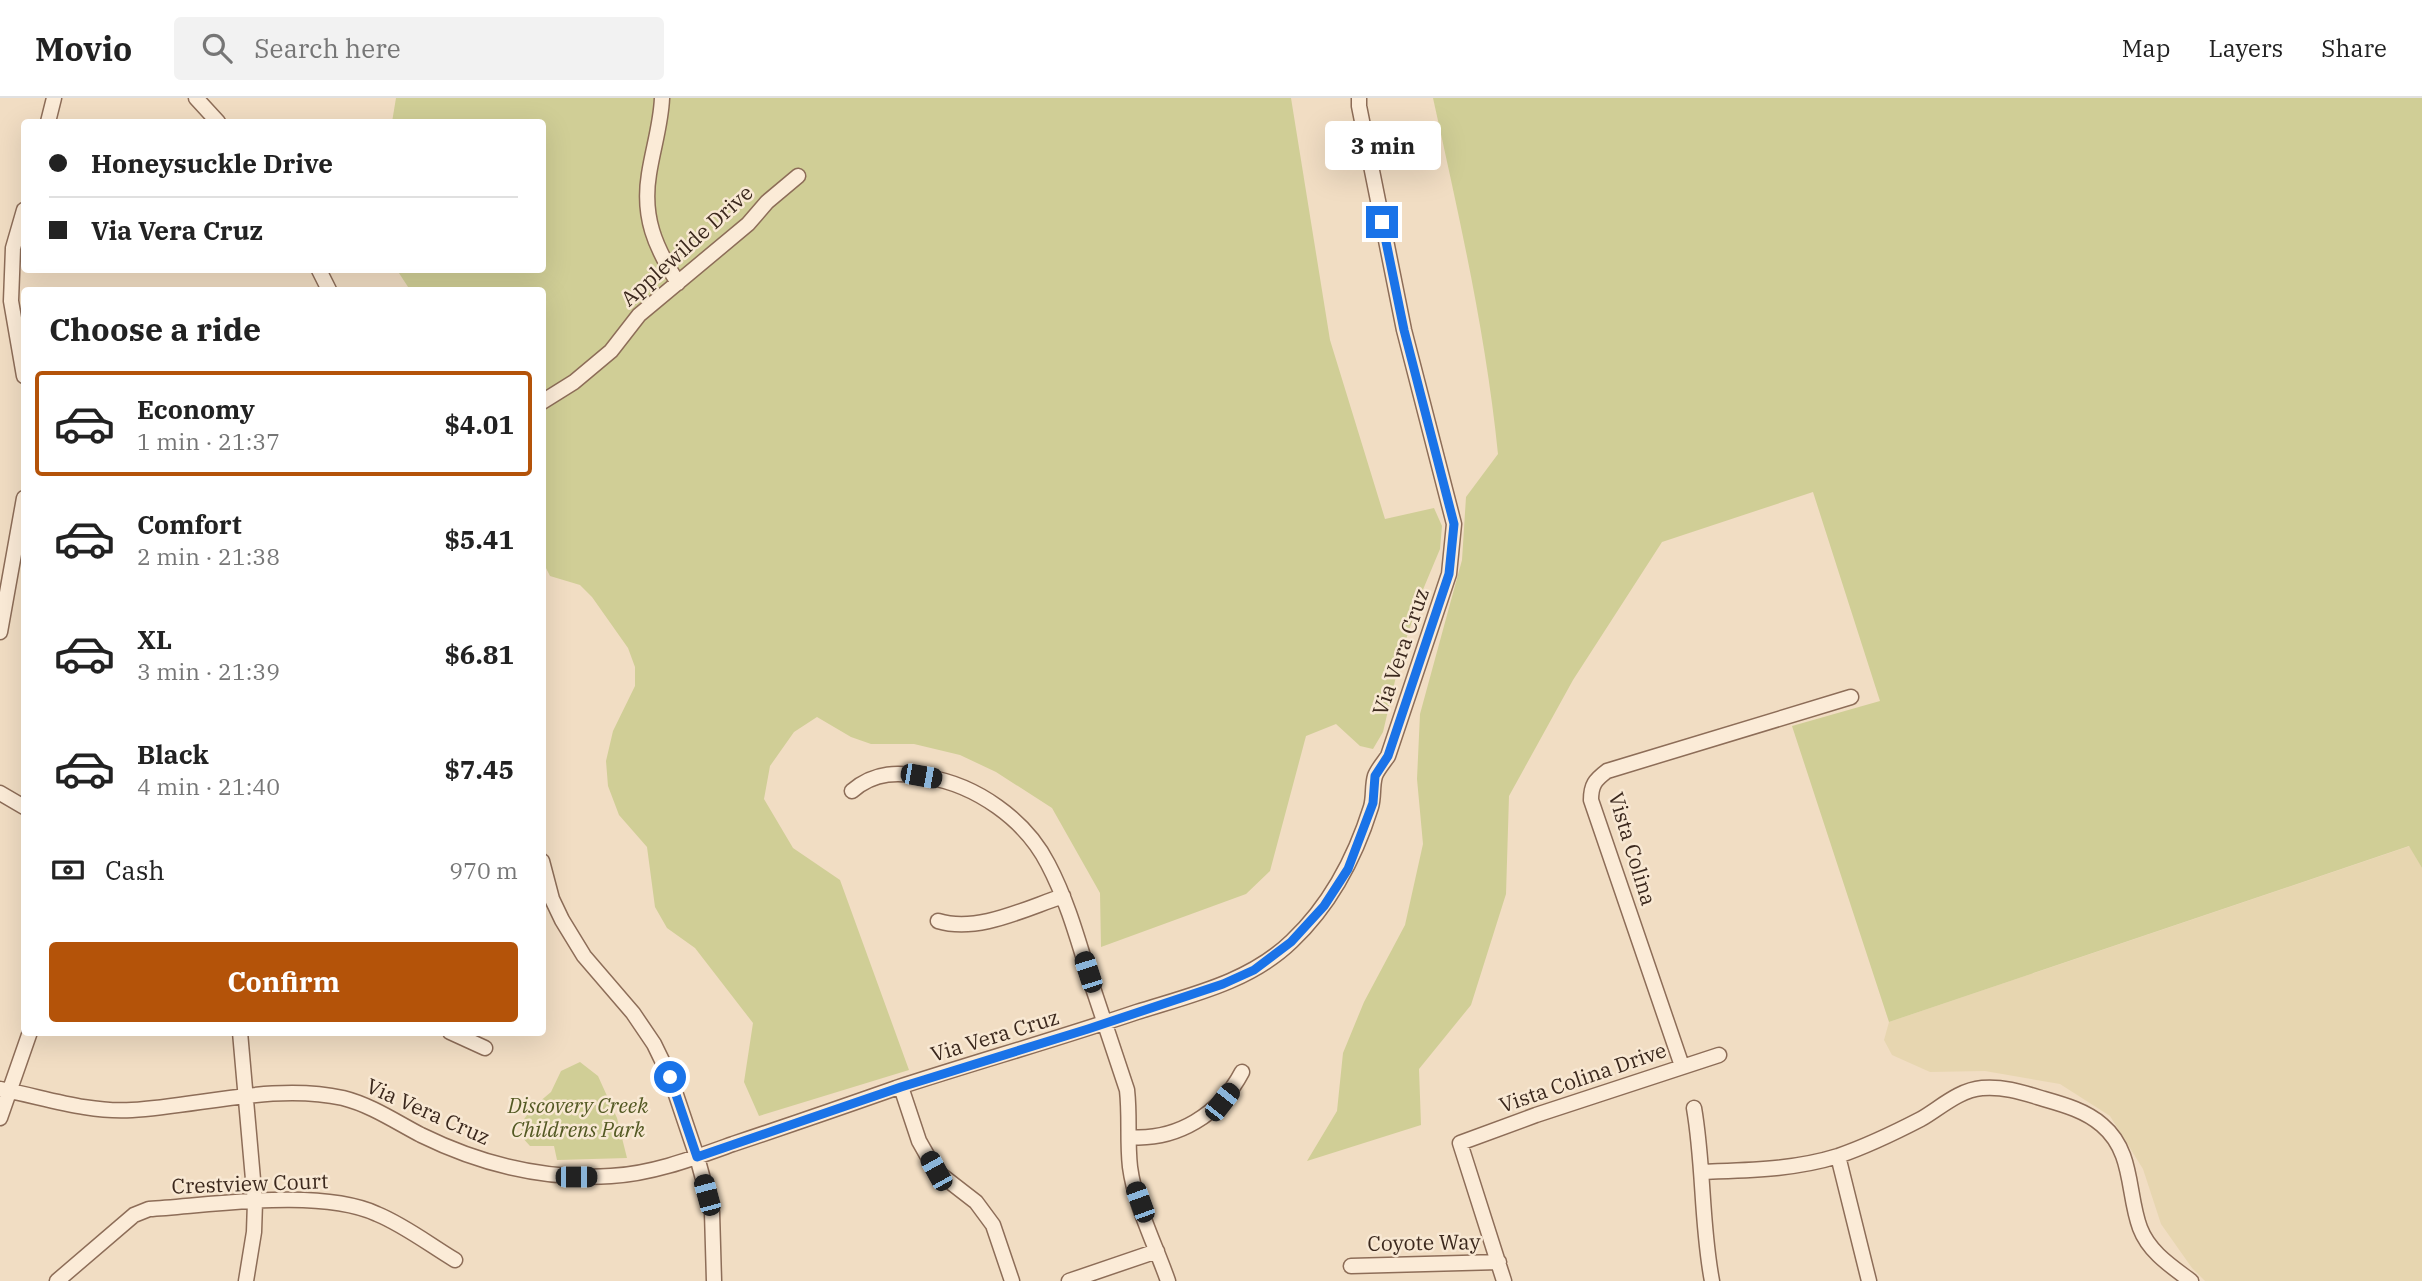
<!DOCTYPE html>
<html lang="en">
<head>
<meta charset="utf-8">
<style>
  :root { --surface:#fff; --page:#f2f2f2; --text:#222; --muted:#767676; --line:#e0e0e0; --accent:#b45309 }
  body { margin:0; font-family:"IBM Plex Serif",serif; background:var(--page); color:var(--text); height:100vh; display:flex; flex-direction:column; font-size:26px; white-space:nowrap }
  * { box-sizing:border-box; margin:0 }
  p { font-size:23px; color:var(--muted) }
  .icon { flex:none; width:38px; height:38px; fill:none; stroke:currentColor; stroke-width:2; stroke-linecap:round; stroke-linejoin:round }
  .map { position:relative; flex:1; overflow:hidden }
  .drawer { position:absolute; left:21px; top:189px; width:525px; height:749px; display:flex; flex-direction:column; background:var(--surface); border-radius:7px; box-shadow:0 7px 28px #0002 }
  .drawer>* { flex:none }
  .banner { position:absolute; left:21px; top:21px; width:525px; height:154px; border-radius:7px; box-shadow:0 7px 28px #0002; display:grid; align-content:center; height:154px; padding:0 28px; background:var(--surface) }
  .end { position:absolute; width:32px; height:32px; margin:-16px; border:9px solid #1a73e8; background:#fff; box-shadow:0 0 0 4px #fff }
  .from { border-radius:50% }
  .bubble { position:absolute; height:49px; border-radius:7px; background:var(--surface); box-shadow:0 7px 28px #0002; font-size:23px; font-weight:700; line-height:49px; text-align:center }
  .car { position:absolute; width:21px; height:42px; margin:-21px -10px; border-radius:9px; box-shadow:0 0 5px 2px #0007; background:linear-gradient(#222 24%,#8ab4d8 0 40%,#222 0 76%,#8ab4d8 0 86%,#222 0) }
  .banner b { display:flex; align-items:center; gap:24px; height:66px; font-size:26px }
  .banner b+b { border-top:2px solid var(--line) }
  .banner i { width:18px; height:18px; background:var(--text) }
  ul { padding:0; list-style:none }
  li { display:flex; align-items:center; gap:21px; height:105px; margin:0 14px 10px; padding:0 14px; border:4px solid transparent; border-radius:7px }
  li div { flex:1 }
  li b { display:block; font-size:26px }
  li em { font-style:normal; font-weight:700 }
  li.active { border-color:var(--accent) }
  li>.icon { width:63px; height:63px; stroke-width:1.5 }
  h2 { padding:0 28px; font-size:32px; line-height:84px }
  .pay { display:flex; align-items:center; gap:18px; height:77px; padding:0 28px; font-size:26px }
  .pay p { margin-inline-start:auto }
  .cta { display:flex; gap:14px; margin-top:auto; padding:14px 28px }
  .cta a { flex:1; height:80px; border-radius:7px; background:var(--accent); color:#fff; font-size:28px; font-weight:700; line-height:80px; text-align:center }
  header { display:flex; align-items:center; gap:42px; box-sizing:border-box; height:98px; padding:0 35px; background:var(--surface); border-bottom:2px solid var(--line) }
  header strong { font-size:33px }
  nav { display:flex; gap:38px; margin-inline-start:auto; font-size:24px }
  .search { width:490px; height:63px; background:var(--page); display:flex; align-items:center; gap:18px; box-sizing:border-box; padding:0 24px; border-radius:7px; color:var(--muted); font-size:26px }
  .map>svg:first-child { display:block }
</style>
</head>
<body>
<header>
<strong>Movio</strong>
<div class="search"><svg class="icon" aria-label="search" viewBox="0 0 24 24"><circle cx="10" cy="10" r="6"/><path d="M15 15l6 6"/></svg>Search here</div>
<nav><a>Map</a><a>Layers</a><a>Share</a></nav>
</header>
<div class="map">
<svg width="2422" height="1183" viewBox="0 0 2422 1183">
  <rect width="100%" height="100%" fill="#f1ddc3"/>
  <path fill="#e7d6b0" d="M2410 748 2422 770V1183H2205L2192 1170 2161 1126 2143 1071 2110 1018 2060 986 1985 973 1930 974 1892 957 1884 942 1889 924Z"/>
  <path fill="#d0ce96" d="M396 0H1291L1330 242 1385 421 1434 410 1442 428 1440 451 1422 494 1402 553 1383 634 1373 651 1360 648 1336 626 1306 638 1270 773 1246 796 1101 849 1100 795 1052 710 996 674 960 657 914 646H871L851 639 817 619 794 634 770 668 764 701 793 750 840 782 909 972 759 1018 744 984 753 925 695 850 667 830 655 809 647 749 619 717 608 688 606 663 613 633 635 588V569L628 550 592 499 580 487 550 478 543 464 542 192H410L397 172H542V24H392Z
    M1433 0H2422V770L2409 748 1889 924 1792 628 1880 603 1813 394 1662 444 1573 582 1509 698 1506 796 1471 907 1419 971 1421 1027 1307 1063 1337 1013 1343 955 1364 904 1405 827 1423 746 1417 681 1420 616 1462 462 1466 399 1498 356C1486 236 1459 118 1433 0Z
    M580 964 598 978 617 1020 627 1060 557 1062 554 1048H530L521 1038 522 1024 532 1010 551 994 561 973Z"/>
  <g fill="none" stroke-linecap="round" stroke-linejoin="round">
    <defs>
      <path id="minor" d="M196 0 218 24
        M662 0C661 26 653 50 649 76 642 119 655 149 678 185
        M48 24 54 0
        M24 112 13 150 11 203 24 278
        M319 172 329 192
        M542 304 574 284 611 253 639 217 748 126 767 104 798 78
        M0 534 24 400
        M852 693C875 673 899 674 927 679 976 687 1025 721 1048 766 1067 802 1078 842 1090 881 1102 918 1115 955 1127 992 1130 1018 1127 1043 1130 1069 1135 1107 1155 1146 1168 1183
        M0 695 24 709
        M542 763 552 801 562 822 584 858 633 915 654 946 670 979 697 1059 712 1114 714 1183
        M938 823C978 835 1024 811 1063 798
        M240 934 255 1104 254 1134 246 1183
        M450 934 485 950
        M1682 968 1591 702C1591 687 1595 682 1607 673L1851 599
        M901 989 919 1043 936 1073 976 1104 993 1127 1012 1183
        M0 991C43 999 88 1015 132 1012 201 1008 274 985 343 1000 371 1007 396 1024 421 1037 480 1066 545 1082 611 1078 652 1076 694 1060 733 1046 787 1028 842 1009 896 990 976 964 1057 941 1137 914 1191 897 1250 884 1292 843 1331 806 1355 760 1371 709 1374 699 1372 688 1375 678 1377 672 1384 664 1388 658L1449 476 1454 426 1404 232 1359 8V0
        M1694 1010C1704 1067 1701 1126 1712 1183
        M0 1020 30 934
        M1129 1039C1177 1043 1220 1016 1242 974
        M1838 1058 1869 1183
        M1701 1074C1748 1072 1793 1072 1838 1058 1867 1048 1894 1035 1921 1021 1940 1010 1959 992 1982 990 2004 988 2024 995 2044 1001 2065 1007 2086 1013 2102 1027 2134 1054 2127 1095 2140 1130 2149 1154 2171 1168 2191 1183
        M1351 1168 1499 1164
        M57 1183 134 1117 149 1111C213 1107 320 1090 377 1116 404 1127 430 1147 455 1162
        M1069 1183 1157 1153
        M1504 1183 1460 1045 1536 1017 1719 957"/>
    </defs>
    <use href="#minor" stroke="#8d6d58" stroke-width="17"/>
    <use href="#minor" stroke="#fbebd7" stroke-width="14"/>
  </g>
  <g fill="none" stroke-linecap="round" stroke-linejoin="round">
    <path stroke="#1a73e8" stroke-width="9" d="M670 979 697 1059 901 989 1088 931 1223 886 1254 872 1291 844 1324 808 1348 771 1373 705 1375 678 1388 658 1449 476 1454 426 1404 232 1382 124"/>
  </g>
  <g text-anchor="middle" stroke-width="5" stroke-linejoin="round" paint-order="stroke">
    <g font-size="21" fill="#3b281d" stroke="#f8e8d3">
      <text transform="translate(687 148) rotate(-42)" y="7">Applewilde Drive</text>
      <text transform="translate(1401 554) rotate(-71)" y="7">Via Vera Cruz</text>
      <text transform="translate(1632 751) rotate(73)" y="7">Vista Colina</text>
      <text transform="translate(995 938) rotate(-17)" y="7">Via Vera Cruz</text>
      <text transform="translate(1583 980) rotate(-19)" y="7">Vista Colina Drive</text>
      <text transform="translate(428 1014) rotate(24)" y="7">Via Vera Cruz</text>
      <text transform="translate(250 1086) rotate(-2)" y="7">Crestview Court</text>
      <text transform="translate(1424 1145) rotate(-1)" y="7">Coyote Way</text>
    </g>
    <g font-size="21" font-style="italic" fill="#535923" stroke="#f8e8d3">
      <text x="578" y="1015">Discovery Creek<tspan x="578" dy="24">Childrens Park</tspan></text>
    </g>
  </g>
</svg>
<i class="end from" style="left:670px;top:979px"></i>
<i class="end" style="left:1382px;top:124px"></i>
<div class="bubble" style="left:1325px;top:23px;width:116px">3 min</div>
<i class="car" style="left:921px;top:678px;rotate:100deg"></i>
<i class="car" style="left:1088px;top:874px;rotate:342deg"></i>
<i class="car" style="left:1222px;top:1004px;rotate:38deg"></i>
<i class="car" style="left:936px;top:1073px;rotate:331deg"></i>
<i class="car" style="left:576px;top:1079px;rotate:90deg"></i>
<i class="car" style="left:707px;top:1097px;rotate:345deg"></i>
<i class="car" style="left:1140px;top:1104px;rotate:340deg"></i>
<div class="banner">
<b><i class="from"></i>Honeysuckle Drive</b>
<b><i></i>Via Vera Cruz</b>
</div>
<section class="drawer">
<h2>Choose a ride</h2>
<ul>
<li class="active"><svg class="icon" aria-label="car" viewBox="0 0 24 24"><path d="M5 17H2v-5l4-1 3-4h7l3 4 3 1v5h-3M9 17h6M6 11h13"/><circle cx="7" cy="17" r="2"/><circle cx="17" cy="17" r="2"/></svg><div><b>Economy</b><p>1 min · 21:37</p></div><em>$4.01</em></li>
<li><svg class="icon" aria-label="car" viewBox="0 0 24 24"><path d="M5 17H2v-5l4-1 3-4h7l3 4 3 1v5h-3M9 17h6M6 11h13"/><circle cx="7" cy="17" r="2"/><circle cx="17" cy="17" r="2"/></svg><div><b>Comfort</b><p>2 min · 21:38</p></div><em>$5.41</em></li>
<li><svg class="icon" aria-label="car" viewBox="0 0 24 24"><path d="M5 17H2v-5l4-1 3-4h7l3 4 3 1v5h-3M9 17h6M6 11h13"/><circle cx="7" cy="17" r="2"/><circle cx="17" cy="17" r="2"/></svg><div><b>XL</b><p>3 min · 21:39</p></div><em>$6.81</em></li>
<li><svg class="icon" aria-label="car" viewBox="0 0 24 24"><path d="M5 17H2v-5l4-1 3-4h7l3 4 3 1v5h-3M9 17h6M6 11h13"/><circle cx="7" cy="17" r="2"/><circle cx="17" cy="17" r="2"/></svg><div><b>Black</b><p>4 min · 21:40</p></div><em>$7.45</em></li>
</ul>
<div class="pay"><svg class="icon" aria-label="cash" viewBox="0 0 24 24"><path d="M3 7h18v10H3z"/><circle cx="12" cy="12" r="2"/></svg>Cash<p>970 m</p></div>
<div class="cta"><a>Confirm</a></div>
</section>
</div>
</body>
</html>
